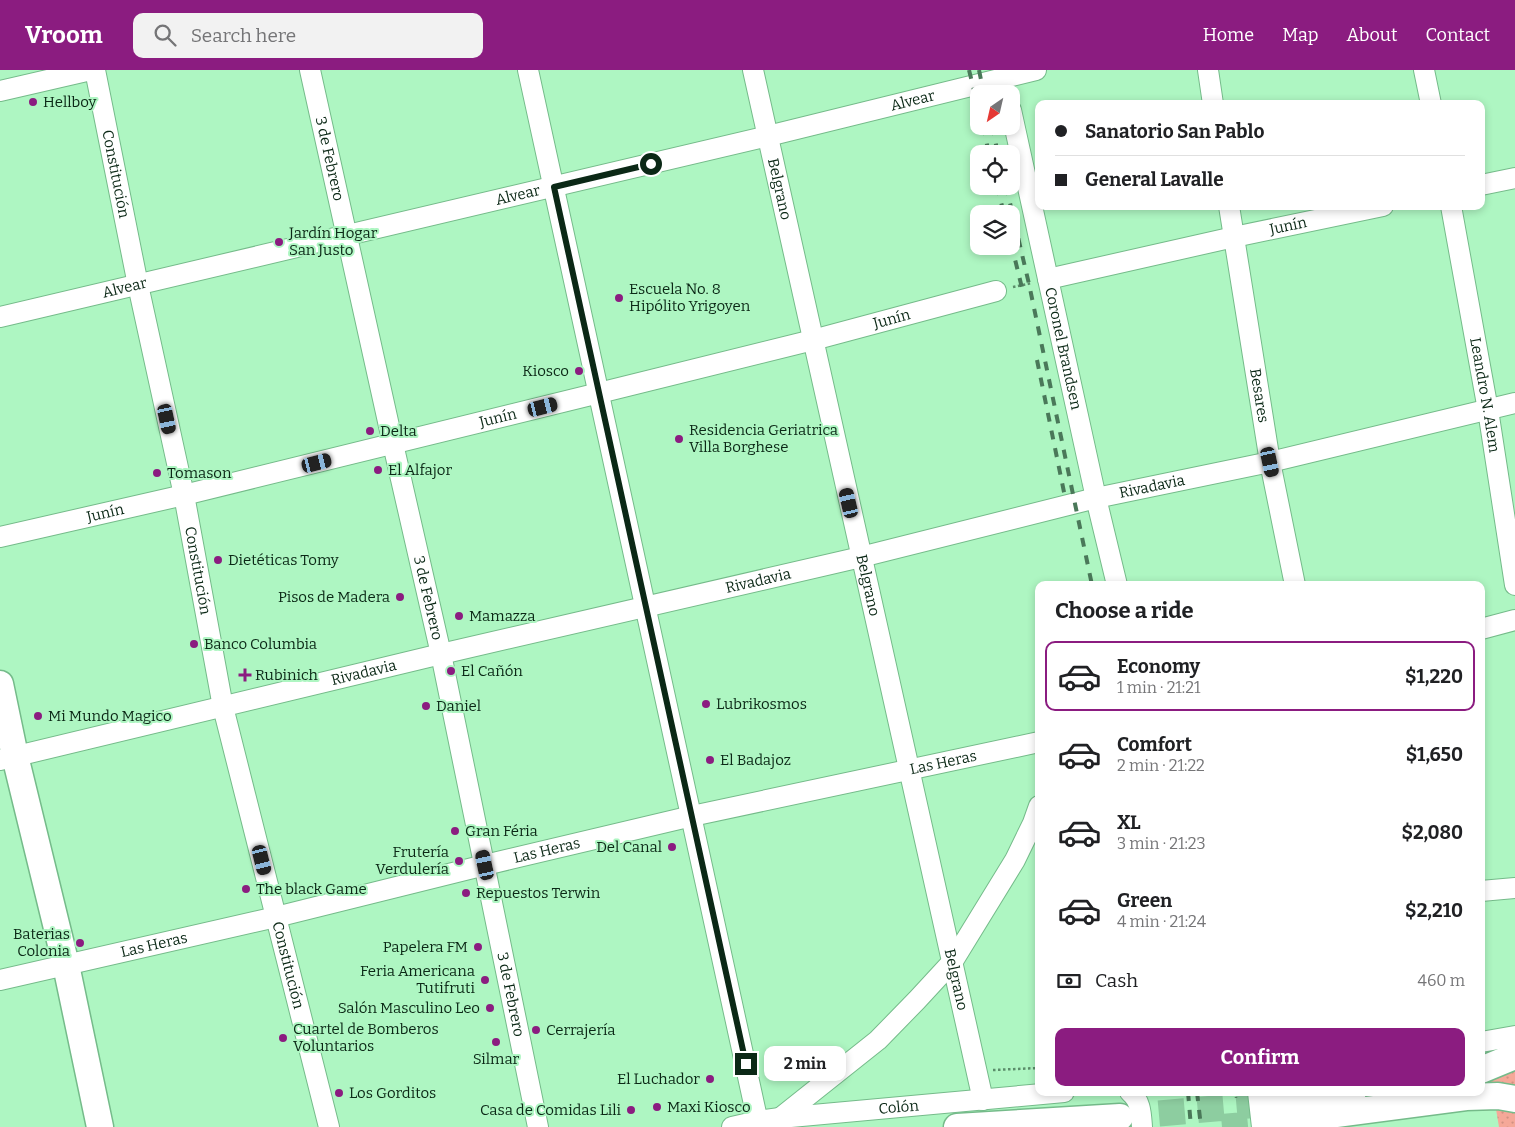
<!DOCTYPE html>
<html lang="en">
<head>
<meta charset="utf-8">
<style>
  :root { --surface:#fff; --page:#f2f2f2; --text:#202124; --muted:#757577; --line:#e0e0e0; --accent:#8b1c80 }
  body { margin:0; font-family:Bitter,serif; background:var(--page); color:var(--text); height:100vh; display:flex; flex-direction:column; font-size:19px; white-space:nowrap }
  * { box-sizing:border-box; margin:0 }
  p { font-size:16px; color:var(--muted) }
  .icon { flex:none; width:28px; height:28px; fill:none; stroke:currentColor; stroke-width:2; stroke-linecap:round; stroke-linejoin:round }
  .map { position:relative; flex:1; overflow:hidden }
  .sheet { position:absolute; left:1035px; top:511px; width:450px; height:515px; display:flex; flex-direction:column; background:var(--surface); border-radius:10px; box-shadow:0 2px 8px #0003 }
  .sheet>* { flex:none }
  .guide { position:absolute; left:1035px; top:30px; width:450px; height:110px; border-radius:10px; box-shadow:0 2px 8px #0003; display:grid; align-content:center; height:110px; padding:0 20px; background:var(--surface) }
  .needle { width:32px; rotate:214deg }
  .buttons { position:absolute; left:970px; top:15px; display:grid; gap:10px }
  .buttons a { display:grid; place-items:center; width:50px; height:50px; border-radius:10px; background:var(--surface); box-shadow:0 2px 8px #0003; font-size:25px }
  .end { position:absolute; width:22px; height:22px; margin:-11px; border:6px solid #0b2816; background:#fff; box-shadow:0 0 0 2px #fff }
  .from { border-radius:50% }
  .bubble { position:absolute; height:35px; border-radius:10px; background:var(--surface); box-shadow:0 2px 8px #0003; font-size:16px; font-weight:700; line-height:35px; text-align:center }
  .car { position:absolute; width:15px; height:30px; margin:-15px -8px; border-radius:6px; box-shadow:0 0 4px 1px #0007; background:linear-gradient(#222 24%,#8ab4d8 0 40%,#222 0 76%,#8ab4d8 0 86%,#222 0) }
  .guide b { display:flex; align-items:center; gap:18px; height:48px; font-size:19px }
  .guide b+b { border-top:1px solid var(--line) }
  .guide i { width:12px; height:12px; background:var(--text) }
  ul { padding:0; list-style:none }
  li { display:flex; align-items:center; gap:15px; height:70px; margin:0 10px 8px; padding:0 10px; border:2px solid transparent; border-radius:10px }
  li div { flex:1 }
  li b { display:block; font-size:19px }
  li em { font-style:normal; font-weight:700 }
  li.active { border-color:var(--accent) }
  li>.icon { width:45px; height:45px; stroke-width:1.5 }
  h2 { padding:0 20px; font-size:22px; line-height:60px }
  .pay { display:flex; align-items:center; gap:12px; height:55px; padding:0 20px; font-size:19px }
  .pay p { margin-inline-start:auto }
  .cta { display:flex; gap:10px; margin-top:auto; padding:10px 20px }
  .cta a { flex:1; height:58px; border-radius:10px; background:var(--accent); color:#fff; font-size:20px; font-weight:700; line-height:58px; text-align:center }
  header { display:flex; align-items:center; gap:30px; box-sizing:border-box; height:70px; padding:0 25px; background:var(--accent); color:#fff }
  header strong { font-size:24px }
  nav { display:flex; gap:28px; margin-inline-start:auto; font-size:18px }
  .search { width:350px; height:45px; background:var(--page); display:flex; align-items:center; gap:12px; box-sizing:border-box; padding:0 18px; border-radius:10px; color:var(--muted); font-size:19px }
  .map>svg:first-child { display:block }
</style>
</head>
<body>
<header>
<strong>Vroom</strong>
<div class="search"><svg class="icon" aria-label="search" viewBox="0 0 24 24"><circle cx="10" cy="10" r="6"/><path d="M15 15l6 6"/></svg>Search here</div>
<nav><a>Home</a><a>Map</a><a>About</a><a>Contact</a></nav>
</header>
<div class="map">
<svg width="1515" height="1057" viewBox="0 0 1515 1057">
  <defs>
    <pattern id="grass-dots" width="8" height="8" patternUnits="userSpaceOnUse" patternTransform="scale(1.25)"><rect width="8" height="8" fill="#f5a898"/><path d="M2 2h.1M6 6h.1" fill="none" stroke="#d19182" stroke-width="1.8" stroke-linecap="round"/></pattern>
  </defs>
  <rect width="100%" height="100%" fill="#aef6c2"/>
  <path fill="url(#grass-dots)" d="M1515 994V1021L1481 1017V1009Z
    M1480 1030 1515 1036V1057H1499L1496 1039 1482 1041Z"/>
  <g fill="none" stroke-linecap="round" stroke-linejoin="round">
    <path stroke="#8dcda0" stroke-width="26" stroke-dasharray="26 13" stroke-linecap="butt" d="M1120 1047 1276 1033
      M1222 1057 1276 1052"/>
    <defs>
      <g id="minor">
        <path id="s1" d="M95 0 138 215 184 425 223 637 329 1057"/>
        <path id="s2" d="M310 0 393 374 441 584 538 1057"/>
        <path d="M528 0 759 1057"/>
        <path id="s3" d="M753 0 983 1030"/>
        <path d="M1208 0 1213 34"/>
        <path d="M1424 0 1431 34"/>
        <path d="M0 21 91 0"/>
        <path id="s4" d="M1011 40 1096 428 1117 515"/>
        <path d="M1481 115 1515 108"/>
        <path id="s5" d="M1229 136 1270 392 1295 515"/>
        <path id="s6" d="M1451 136 1488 340 1515 515"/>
        <path id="s7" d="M1048 209 1234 167 1383 136"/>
        <path id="s8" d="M0 247 768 66 1036 0"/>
        <path id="s9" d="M0 467 184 425 599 323 813 270 996 221"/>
        <path d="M1481 559 1515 550"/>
        <path id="s10" d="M0 690 441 584 861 487 1096 428 1270 392 1515 333"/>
        <path d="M1481 821 1515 818"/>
        <path id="s11" d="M0 910 276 847 485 795 692 746 1039 672"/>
        <path d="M1481 972 1515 966"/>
        <path d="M1130 1022C1141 1031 1141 1044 1142 1057"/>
        <path d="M1258 1022 1262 1057"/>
        <path d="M780 1048 878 970 917 930 953 891 1015 790 1033 753 1039 736"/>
        <path id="s12" d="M732 1057 758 1051 780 1048 1064 1022"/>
      </g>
      <path id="major" d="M0 614 15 686 66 895 100 1057
        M1481 1000 1515 986
        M1276 1033 1353 1022
        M1276 1052 1466 1027 1498 1026 1515 1029
        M957 1057 1120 1047"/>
    </defs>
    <use href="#minor" stroke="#75bb8a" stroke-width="22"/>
    <use href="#major" stroke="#75bb8a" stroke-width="29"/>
    <path stroke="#5b8d6a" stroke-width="2.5" stroke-dasharray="2.5 2.5" stroke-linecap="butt" d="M1013 217 1032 213
      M993 1000 1039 998
      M1236 1022V1028"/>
    <use href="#minor" stroke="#fff" stroke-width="20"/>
    <use href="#major" stroke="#fff" stroke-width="26"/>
    <path stroke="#4a7859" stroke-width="4" stroke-dasharray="9 9" stroke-linecap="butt" d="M969 0 979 40
      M979 0 984 24
      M983 56 989 84
      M992 56 998 84
      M997 116 1004 144
      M1006 116 1029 214 1092 515
      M1011 173 1023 222
      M1037 290 1065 427
      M1188 1022 1191 1057
      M1197 1022 1201 1057"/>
  </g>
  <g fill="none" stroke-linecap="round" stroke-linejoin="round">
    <path stroke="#0b2816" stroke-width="6" d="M651 94 554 117 746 994"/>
  </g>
  <g fill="#8b1c80" stroke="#aef6c2" stroke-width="2">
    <circle cx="33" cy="32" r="5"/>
    <circle cx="279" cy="172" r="5"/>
    <circle cx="619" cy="228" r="5"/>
    <circle cx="579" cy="301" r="5"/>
    <circle cx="370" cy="361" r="5"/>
    <circle cx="679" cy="369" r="5"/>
    <circle cx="378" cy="400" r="5"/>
    <circle cx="157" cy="403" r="5"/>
    <circle cx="218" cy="490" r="5"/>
    <circle cx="400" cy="527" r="5"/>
    <circle cx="459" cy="546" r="5"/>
    <circle cx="194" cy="574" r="5"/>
    <circle cx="451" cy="601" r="5"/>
    <path d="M242.5 597.5h5v5h5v5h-5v5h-5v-5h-5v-5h5z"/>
    <circle cx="706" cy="634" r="5"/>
    <circle cx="426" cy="636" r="5"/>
    <circle cx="38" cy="646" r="5"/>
    <circle cx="710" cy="690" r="5"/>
    <circle cx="455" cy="761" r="5"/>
    <circle cx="672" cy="777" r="5"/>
    <circle cx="459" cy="791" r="5"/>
    <circle cx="246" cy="819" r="5"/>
    <circle cx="466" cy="823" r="5"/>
    <circle cx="80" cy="873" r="5"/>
    <circle cx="478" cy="877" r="5"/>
    <circle cx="485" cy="910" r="5"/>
    <circle cx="490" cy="938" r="5"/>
    <circle cx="536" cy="960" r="5"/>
    <circle cx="283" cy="968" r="5"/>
    <circle cx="496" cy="972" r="5"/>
    <circle cx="710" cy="1009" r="5"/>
    <circle cx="339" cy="1023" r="5"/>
    <circle cx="657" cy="1037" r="5"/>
    <circle cx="631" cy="1040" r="5"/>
  </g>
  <g text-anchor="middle" stroke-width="4" stroke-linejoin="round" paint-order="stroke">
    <g font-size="15" fill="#0b2816" stroke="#aef6c2">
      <text dy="5" stroke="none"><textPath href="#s8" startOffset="938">Alvear</textPath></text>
      <text dy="5" stroke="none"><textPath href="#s2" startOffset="91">3 de Febrero</textPath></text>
      <text dy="5" stroke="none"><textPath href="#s1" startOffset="106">Constitución</textPath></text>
      <text dy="5" stroke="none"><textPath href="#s3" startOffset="122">Belgrano</textPath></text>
      <text dy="5" stroke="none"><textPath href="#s8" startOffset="532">Alvear</textPath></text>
      <text dy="5" stroke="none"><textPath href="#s7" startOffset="246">Junín</textPath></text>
      <text dy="5" stroke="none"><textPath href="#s8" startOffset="128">Alvear</textPath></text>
      <text dy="5" stroke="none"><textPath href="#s9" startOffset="918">Junín</textPath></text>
      <text dy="5" stroke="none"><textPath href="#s4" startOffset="244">Coronel Brandsen</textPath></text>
      <text dy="5" stroke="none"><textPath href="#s6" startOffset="192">Leandro N. Alem</textPath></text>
      <text dy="5" stroke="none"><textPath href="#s5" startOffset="192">Besares</textPath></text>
      <text dy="5" stroke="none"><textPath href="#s9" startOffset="512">Junín</textPath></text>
      <text dy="5" stroke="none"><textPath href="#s10" startOffset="1184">Rivadavia</textPath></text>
      <text dy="5" stroke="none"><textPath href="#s9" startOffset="108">Junín</textPath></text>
      <text dy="5" stroke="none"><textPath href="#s1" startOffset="511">Constitución</textPath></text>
      <text dy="5" stroke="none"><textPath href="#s10" startOffset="779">Rivadavia</textPath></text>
      <text dy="5" stroke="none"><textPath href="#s3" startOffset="528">Belgrano</textPath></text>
      <text dy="5" stroke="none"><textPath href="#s2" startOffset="541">3 de Febrero</textPath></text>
      <text dy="5" stroke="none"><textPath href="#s10" startOffset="374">Rivadavia</textPath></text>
      <text dy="5" stroke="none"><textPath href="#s11" startOffset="968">Las Heras</textPath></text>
      <text dy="5" stroke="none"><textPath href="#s11" startOffset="562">Las Heras</textPath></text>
      <text dy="5" stroke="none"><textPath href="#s11" startOffset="158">Las Heras</textPath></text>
      <text dy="5" stroke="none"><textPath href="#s1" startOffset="916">Constitución</textPath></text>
      <text dy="5" stroke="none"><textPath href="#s3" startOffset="932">Belgrano</textPath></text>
      <text dy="5" stroke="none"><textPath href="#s2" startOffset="946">3 de Febrero</textPath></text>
      <text dy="5" stroke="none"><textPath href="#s12" startOffset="168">Colón</textPath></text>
    </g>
    <g font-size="15" fill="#0b2816" stroke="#aef6c2" text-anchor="start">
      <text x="43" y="37">Hellboy</text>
      <text x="289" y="168">Jardín Hogar<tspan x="289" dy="17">San Justo</tspan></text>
      <text x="629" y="224">Escuela No. 8<tspan x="629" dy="17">Hipólito Yrigoyen</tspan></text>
      <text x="569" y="306" text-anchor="end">Kiosco</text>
      <text x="689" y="365">Residencia Geriatrica<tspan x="689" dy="17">Villa Borghese</tspan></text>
      <text x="380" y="366">Delta</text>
      <text x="388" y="405">El Alfajor</text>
      <text x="167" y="408">Tomason</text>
      <text x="228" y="495">Dietéticas Tomy</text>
      <text x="390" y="532" text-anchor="end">Pisos de Madera</text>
      <text x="469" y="551">Mamazza</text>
      <text x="204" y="579">Banco Columbia</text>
      <text x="461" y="606">El Cañón</text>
      <text x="255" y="610">Rubinich</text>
      <text x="716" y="639">Lubrikosmos</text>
      <text x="436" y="641">Daniel</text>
      <text x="48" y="651">Mi Mundo Magico</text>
      <text x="720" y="695">El Badajoz</text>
      <text x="465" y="766">Gran Féria</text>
      <text x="662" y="782" text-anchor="end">Del Canal</text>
      <text x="449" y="787" text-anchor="end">Frutería<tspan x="449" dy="17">Verdulería</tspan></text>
      <text x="256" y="824">The black Game</text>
      <text x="476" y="828">Repuestos Terwin</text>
      <text x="70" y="869" text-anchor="end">Baterias<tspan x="70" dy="17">Colonia</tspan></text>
      <text x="468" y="882" text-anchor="end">Papelera FM</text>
      <text x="475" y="906" text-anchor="end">Feria Americana<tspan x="475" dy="17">Tutifruti</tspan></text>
      <text x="480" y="943" text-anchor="end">Salón Masculino Leo</text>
      <text x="293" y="964">Cuartel de Bomberos<tspan x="293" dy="17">Voluntarios</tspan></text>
      <text x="546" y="965">Cerrajería</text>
      <text x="496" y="994" text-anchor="middle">Silmar</text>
      <text x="700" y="1014" text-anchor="end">El Luchador</text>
      <text x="349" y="1028">Los Gorditos</text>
      <text x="667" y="1042">Maxi Kiosco</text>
      <text x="621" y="1045" text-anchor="end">Casa de Comidas Lili</text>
    </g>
  </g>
</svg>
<div class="buttons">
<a><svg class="needle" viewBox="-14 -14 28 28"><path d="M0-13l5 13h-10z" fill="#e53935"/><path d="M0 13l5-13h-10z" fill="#757577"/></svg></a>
<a><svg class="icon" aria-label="locate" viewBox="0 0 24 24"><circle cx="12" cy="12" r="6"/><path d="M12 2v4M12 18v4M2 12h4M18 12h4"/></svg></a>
<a><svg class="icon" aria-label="layers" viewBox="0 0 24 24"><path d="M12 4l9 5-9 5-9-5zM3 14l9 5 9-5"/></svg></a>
</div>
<i class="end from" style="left:651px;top:94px"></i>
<i class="end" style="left:746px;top:994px"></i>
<div class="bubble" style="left:764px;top:976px;width:82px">2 min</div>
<i class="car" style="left:543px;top:337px;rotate:76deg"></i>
<i class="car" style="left:167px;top:349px;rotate:168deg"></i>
<i class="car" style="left:1270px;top:392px;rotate:168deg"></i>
<i class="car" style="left:317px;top:393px;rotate:76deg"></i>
<i class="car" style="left:849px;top:433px;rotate:347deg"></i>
<i class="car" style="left:262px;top:790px;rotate:166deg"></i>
<i class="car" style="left:485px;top:795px;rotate:348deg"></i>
<div class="guide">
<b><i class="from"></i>Sanatorio San Pablo</b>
<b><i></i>General Lavalle</b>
</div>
<section class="sheet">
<h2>Choose a ride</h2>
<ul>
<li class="active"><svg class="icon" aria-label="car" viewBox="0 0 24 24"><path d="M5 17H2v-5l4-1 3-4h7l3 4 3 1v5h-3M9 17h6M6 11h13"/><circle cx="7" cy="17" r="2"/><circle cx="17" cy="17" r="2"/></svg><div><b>Economy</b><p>1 min · 21:21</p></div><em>$1,220</em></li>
<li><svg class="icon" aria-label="car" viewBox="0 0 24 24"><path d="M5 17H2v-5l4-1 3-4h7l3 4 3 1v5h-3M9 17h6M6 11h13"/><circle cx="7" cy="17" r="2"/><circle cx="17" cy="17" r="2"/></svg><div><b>Comfort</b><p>2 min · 21:22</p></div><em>$1,650</em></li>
<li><svg class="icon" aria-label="car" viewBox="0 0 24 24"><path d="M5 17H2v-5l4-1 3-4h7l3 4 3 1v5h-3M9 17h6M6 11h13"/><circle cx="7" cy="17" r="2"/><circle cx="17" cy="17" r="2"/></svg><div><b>XL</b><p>3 min · 21:23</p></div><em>$2,080</em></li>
<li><svg class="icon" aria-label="car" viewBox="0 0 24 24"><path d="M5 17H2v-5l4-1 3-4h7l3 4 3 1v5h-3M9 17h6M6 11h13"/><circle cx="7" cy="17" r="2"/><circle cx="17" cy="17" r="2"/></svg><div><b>Green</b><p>4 min · 21:24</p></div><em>$2,210</em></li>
</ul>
<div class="pay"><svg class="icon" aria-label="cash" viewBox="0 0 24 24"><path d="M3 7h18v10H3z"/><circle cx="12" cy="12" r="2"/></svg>Cash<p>460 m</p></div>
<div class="cta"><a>Confirm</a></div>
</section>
</div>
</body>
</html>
